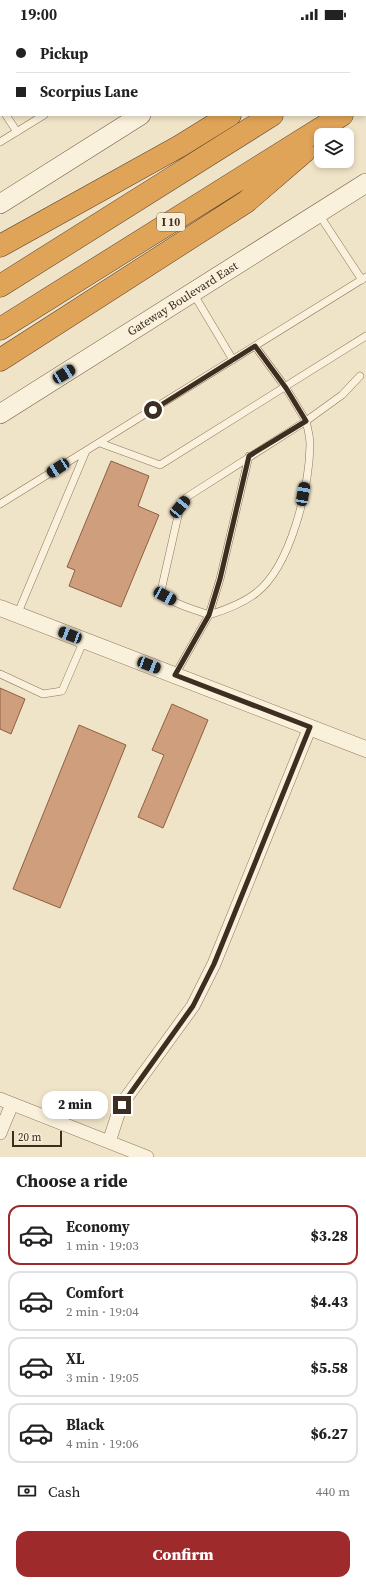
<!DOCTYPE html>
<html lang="en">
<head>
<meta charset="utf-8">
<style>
  :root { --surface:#fff; --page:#f2f2f2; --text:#222; --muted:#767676; --line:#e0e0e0; --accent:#9e2a2b }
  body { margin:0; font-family:"Source Serif 4",serif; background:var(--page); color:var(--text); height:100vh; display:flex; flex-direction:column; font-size:15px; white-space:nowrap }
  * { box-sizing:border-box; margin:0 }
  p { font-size:13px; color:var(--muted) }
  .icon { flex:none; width:22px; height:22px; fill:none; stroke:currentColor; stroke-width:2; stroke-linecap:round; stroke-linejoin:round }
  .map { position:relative; height:1129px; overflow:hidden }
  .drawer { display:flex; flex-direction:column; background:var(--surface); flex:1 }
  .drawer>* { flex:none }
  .guide { position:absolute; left:0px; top:0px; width:366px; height:88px; box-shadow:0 2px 6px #0003; display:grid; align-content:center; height:88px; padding:0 16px; background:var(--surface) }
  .fabs { position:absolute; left:314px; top:100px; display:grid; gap:8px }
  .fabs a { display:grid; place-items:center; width:40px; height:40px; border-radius:8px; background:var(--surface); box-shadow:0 2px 6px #0003; font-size:20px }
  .scale { position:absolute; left:12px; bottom:10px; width:50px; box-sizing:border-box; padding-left:4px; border:2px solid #3d2e20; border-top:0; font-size:11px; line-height:14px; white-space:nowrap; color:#3d2e20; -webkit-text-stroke:3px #f7eed8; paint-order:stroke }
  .end { position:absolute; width:18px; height:18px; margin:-9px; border:5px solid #3d2e20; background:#fff; box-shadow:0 0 0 2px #fff }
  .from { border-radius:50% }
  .bubble { position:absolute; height:28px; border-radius:12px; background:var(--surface); box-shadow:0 2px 6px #0003; font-size:13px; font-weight:800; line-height:28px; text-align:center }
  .car { position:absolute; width:12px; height:24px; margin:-12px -6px; border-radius:5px; box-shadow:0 0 3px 1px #0007; background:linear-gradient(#222 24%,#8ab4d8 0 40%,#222 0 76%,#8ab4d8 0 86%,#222 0) }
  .guide b { display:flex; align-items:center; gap:14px; height:38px; font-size:15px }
  .guide b+b { border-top:1px solid var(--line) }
  .guide i { width:10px; height:10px; background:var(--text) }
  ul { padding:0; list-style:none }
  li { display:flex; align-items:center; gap:12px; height:60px; margin:0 8px 6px; padding:0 8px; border:2px solid var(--line); border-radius:12px }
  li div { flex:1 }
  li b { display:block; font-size:15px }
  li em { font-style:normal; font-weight:800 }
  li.current { border-color:var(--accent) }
  li>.icon { width:36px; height:36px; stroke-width:1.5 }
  h2 { padding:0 16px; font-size:18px; line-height:48px }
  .pay { display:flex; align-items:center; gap:10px; height:44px; padding:0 16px; font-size:15px }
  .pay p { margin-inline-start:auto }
  .cta { display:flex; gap:8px; margin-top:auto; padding:8px 16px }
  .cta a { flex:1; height:46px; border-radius:12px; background:var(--accent); color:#fff; font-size:16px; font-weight:800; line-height:46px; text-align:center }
  .status { display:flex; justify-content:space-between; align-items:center; height:28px; padding:0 20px; background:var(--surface); direction:ltr }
  .status svg { height:11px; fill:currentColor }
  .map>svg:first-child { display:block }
</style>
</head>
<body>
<div class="status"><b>19:00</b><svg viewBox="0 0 49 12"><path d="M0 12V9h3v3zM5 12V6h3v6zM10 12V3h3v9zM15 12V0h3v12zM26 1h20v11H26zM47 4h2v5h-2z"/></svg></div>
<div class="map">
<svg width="366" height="1129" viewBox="0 0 366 1129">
  <rect width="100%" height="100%" fill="#f0e4c8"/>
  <path fill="#cf9f7d" stroke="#8d5f41" d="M49 0H94L92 1Z
    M111 433 149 448 138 478 159 487 121 579 69 558 75 542 67 539Z
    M0 660 25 671 11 706 0 701Z
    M172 676 208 692 163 800 138 789 164 727 152 722Z
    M79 697 126 717 60 880 13 861Z"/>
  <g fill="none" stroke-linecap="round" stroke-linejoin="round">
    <defs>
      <path id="service" d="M16 0V1
        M136 0 137 1
        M0 77 1 79
        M6 87 17 104
        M0 114 44 87
        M318 185 362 252
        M193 265 233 332
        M100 415 160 437 366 308
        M0 476 366 249
        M17 587 86 423
        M209 587C225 582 242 576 256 565 291 538 309 460 310 417 310 409 308 401 306 393L342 367 360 348
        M209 587 220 551 249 428
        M0 646 43 666 62 663 84 612
        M175 647 209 587C194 581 170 576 161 563L180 479 187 469 306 393 286 360 255 318"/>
      <path id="minor" d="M0 1071 147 1129
        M0 1105 12 1076
        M109 1114 121 1077 193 978 214 936 310 699"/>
      <path id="tertiary" d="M0 580 366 721"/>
      <g id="secondary">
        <path d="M277 1 278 0"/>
        <path d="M0 176 141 87"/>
        <path id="s1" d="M0 386 366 155"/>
      </g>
      <path id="motorway" d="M365 3H366
        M365 29 366 28
        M365 73 366 72
        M0 218 180 118 230 87
        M0 258 272 87
        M0 301 342 87
        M0 332 246 174 304 124"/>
    </defs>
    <use href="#service" stroke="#8d765c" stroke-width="8"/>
    <use href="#minor" stroke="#8d765c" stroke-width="14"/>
    <use href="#tertiary" stroke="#8d765c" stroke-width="17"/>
    <use href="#secondary" stroke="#6f573f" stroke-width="20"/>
    <use href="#motorway" stroke="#5b4430" stroke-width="23"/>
    <use href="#service" stroke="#faf1dc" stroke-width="7"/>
    <use href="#minor" stroke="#faf1dc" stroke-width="13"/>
    <use href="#tertiary" stroke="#faf1dc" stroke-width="16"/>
    <use href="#secondary" stroke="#faf1dc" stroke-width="19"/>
    <use href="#motorway" stroke="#e0a458" stroke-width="22"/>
  </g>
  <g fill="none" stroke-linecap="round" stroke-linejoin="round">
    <path stroke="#3d2e20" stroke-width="5" d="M122 1077 193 978 214 936 310 699 175 647 209 587 220 551 249 428 306 393 286 360 255 318 153 382"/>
  </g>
  <g text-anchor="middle" stroke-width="4" stroke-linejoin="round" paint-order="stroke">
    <rect fill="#f7eed8" stroke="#756857" stroke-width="1" x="157" y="185" width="28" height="18" rx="3"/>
    <g font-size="11" font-weight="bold" fill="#3d2e20">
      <text x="171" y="198">I 10</text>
    </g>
    <g font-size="12" fill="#3d2e20" stroke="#f7eed8">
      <text dy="4" stroke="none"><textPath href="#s1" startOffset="216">Gateway Boulevard East</textPath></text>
    </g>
  </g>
</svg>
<div class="fabs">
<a><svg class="icon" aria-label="layers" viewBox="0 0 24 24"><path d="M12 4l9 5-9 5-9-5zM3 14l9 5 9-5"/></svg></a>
</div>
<div class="scale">20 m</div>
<i class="end from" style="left:153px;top:382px"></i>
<i class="end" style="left:122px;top:1077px"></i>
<div class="bubble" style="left:42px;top:1063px;width:66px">2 min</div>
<i class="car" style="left:64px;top:346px;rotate:58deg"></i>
<i class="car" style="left:58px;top:440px;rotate:237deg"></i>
<i class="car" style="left:303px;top:466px;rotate:10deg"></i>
<i class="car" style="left:180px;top:479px;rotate:39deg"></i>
<i class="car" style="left:165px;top:568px;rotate:118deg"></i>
<i class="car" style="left:70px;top:607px;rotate:291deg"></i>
<i class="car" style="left:149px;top:637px;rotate:111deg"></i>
<div class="guide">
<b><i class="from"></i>Pickup</b>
<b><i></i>Scorpius Lane</b>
</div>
</div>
<section class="drawer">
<h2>Choose a ride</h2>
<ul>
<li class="current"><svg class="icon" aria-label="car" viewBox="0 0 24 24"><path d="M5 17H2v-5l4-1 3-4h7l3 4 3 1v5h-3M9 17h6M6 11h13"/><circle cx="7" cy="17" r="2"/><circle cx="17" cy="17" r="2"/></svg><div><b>Economy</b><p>1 min · 19:03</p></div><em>$3.28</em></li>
<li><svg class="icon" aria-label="car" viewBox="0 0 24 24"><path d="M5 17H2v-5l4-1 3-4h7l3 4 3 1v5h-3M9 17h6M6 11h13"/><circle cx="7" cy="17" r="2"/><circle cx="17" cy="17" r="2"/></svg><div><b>Comfort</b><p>2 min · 19:04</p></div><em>$4.43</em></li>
<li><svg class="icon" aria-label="car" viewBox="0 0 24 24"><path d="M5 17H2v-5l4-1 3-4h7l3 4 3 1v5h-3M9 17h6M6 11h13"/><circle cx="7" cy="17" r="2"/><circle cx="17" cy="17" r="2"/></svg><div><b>XL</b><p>3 min · 19:05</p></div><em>$5.58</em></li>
<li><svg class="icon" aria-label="car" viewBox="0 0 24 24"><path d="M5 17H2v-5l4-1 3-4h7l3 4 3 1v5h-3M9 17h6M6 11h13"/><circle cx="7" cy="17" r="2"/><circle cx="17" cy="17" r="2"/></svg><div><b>Black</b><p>4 min · 19:06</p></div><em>$6.27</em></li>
</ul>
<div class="pay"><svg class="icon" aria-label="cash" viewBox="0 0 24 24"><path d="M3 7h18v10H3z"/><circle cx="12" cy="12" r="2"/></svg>Cash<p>440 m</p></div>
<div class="cta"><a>Confirm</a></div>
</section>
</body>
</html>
